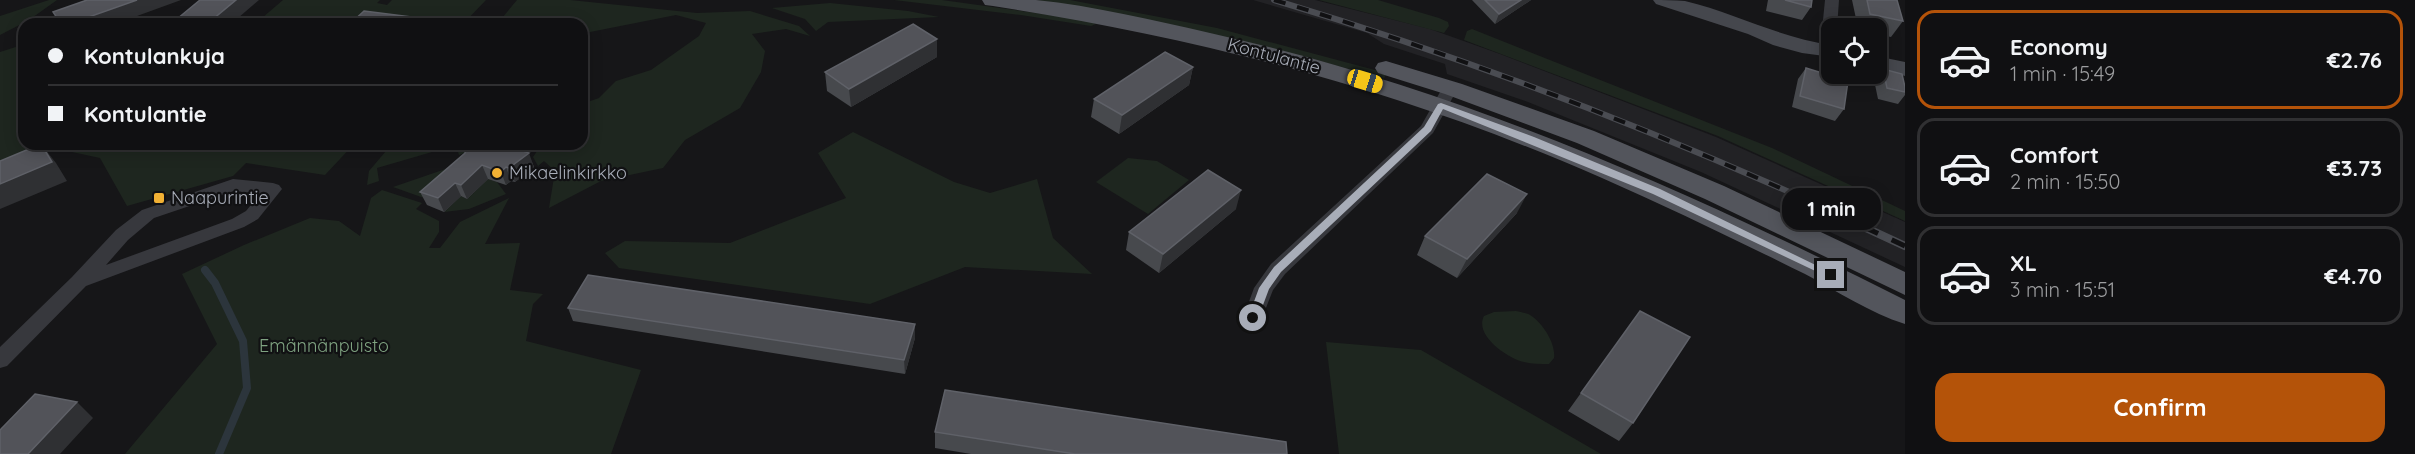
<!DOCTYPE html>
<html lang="en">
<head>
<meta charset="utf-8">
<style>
  :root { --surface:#101012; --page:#1e1e20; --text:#f1f3f6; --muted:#9c9d9f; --line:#303032; --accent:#b45309 }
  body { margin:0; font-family:Quicksand,sans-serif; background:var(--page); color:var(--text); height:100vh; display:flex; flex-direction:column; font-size:22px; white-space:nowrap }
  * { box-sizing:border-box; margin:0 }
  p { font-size:20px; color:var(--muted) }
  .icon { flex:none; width:33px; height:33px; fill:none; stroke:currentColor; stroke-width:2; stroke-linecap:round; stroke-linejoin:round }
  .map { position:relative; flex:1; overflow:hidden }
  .sheet { display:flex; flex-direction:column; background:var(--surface); width:510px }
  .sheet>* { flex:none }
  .hud { position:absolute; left:18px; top:18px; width:570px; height:132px; border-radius:18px; box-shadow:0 3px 15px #0003,0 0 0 2px var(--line); display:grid; align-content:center; height:132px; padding:0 30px; background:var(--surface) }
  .fabs { position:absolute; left:1821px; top:18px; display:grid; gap:12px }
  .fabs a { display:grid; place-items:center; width:66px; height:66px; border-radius:12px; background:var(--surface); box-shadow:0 3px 15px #0003,0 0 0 2px var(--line); font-size:30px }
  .end { position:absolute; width:27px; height:27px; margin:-14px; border:8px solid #a8adb8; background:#111; box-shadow:0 0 0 3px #111 }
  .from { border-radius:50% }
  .bubble { position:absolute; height:42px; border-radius:18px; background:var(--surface); box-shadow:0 3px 15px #0003,0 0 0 2px var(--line); font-size:20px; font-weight:700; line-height:42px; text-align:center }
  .car { position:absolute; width:18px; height:36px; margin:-18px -9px; border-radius:8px; box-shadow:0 0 4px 2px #0007; background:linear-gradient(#f5c518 24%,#345 0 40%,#f5c518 0 76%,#345 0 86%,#f5c518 0) }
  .hud b { display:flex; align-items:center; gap:21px; height:57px; font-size:22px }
  .hud b+b { border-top:2px solid var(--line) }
  .hud i { width:15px; height:15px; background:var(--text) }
  ul { padding:10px 0 0; list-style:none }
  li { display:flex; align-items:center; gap:18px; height:99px; margin:0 12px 9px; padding:0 18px; border:3px solid var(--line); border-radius:18px }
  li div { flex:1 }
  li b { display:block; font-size:22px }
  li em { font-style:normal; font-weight:700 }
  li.selected { border-color:var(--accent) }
  li>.icon { width:54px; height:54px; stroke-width:1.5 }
  .cta { display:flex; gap:12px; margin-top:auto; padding:12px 30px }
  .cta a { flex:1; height:69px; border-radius:18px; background:var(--accent); color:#fff; font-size:24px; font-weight:700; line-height:69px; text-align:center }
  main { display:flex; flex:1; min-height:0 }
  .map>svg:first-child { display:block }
</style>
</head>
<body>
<main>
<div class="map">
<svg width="1905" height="454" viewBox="0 0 1905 454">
  <rect width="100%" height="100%" fill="#161618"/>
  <path fill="#222225" d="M1253 0H1315L1430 29 1500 54 1716 137 1905 222V267L1701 172 1528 102 1447 74 1445 64 1384 44 1367 33Z"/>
  <path fill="#1e261f" d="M49 0H57L29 20 0 35V16Z
    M283 0H380L377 3 387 5 392 0H486L463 24H255Z
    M517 0H570L697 13 750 11 799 26 810 36 786 29 752 34 765 51 761 72 740 108 685 140 663 168 601 181 549 208 555 171 544 161 538 166 533 157 542 144H582V104L599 98 616 81 651 70 699 36 706 23 676 15 585 33 582 37V24H497Z
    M894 0H942L1086 20 1096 24 1091 26 1021 15Z
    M1036 0H1070L1217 28 1386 73 1384 79C1269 46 1155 18 1036 0Z
    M1319 0H1378L1439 18 1448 22 1449 26 1444 33Z
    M830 3 908 11 939 17 828 22 816 31 805 19 772 8Z
    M1472 29 1772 148 1905 211V221L1718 136 1464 40 1467 31Z
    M19 46H24V144H281L314 149 318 144H354L325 175 246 163 233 176 127 206 100 158 44 146 0 165V52Z
    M853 132 954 182 990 193 1037 179 1053 238 1092 274 965 267 870 304 619 268 605 253 625 241 730 243 846 198 818 153Z
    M392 144H470L467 152 459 155 456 145 377 168 379 181 367 185 369 171Z
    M1128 158 1157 161 1189 180 1148 214 1096 182Z
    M466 162 424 198 393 187Z
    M488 179 497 182 506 194 469 209 444 212 461 196 467 199Z
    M382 190 422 203 416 209 439 221V232L429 248H440L460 222 509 198 485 244 520 243 510 290 543 294 533 304 526 341 641 370 611 454H125L217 344 182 274 244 245 310 218 339 221 360 236 371 198Z
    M1516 311C1520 312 1527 313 1530 315 1543 323 1556 344 1554 358L1549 364C1540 364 1532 364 1524 362 1507 358 1474 335 1484 316L1494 312Z
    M1326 342 1421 350 1601 454H1339Z"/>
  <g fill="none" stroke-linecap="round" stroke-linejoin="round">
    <path stroke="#2c353c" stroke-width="8" d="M205 270 215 283 243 341 247 388 219 454"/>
    <path fill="#37383d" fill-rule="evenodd" d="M1825 0H1839L1837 28H1832V54L1828 55 1820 50Z
      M1450 83 1458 88 1433 133 1285 274 1273 290 1260 323 1253 325 1246 323 1243 318 1254 288 1271 264 1421 126 1444 85Z
      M233 179 273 183 279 185 282 189 258 219 244 227 86 286 7 366 0 368V347L72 277 116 230 142 210ZM234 191 260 194 246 211 232 219 106 265 128 240 154 218Z"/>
    <path fill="#45474d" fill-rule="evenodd" d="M1653 0C1663 0 1675 0 1685 1 1736 13 1779 38 1832 45V57L1802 53 1773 45 1748 34 1656 4Z
      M1876 56 1905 62V76L1876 69Z"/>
    <path fill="#53555c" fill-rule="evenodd" d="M982 0C1000 0 1019 0 1036 0 1094 6 1153 20 1210 33 1454 87 1683 188 1905 300V324C1870 313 1837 291 1805 274 1738 241 1670 208 1602 178 1403 91 1207 39 993 6L985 5Z
      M1386 61 1462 84 1594 131 1724 186 1905 272V295L1705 199 1577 143 1445 94 1378 73 1375 68 1378 63Z"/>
    <defs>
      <path id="rail-far1" d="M1274 0C1459 55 1638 124 1814 203"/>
      <path id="rail" d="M1810 202 1905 246"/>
    </defs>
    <use href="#rail-far1" stroke="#4a4c52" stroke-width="6"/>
    <use href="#rail" stroke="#4a4c52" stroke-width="8"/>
    <use href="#rail-far1" stroke="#111113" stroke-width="4" stroke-dasharray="12" stroke-linecap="butt"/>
    <use href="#rail" stroke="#111113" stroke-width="5" stroke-dasharray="15" stroke-linecap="butt"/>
  </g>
  <path fill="#47494d" d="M1472 0H1531L1495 24Z
    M1768 0H1812L1811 7 1802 20 1766 11Z
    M1852 0H1897L1903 21 1891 37 1876 34V28H1858Z
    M937 57 851 107 827 91 825 72Z
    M1193 67 1189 85 1119 134 1091 117 1094 99Z
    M1806 68 1844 109 1835 121 1792 107 1798 79Z
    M1883 69 1905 87V95L1898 104 1878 99 1874 80Z
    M281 144H318L314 149Z
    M467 144H530L528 153 534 167 515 182 511 181 506 185 488 179 467 199 461 196 444 212 427 205 420 192 465 153Z
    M1236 209 1159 273 1126 250 1129 232Z
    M1517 213 1457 278 1417 255 1425 236Z
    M568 308 915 338 905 374 573 321Z
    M1640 311 1633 423 1619 441 1568 411Z
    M935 432 1287 454H971L935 448Z"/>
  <path fill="#2f3033" d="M137 0H181L115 24H69Z
    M236 0H259L231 24H207Z
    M1521 0H1531L1495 24 1499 14Z
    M420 18 422 24H413Z
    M937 39V57L851 107 849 89Z
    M1193 67 1189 85 1119 134 1122 115Z
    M41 144 56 163 67 181 0 209V184Z
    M311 144H318L314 149Z
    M522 144H530L528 154 529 153 534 167 515 182 509 168Z
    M482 165 488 179 467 199 461 185Z
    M506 167 511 181 506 185 501 172Z
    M455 183 461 196 444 212 438 198Z
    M1241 190 1236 209 1159 273 1163 254Z
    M1527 194 1517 213 1457 278 1467 259Z
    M915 324V338L905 374 904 360Z
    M77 402 93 418 60 454H28Z"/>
  <path fill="#525359" stroke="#5f6168" stroke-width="1.5" d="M87 0H137L69 24H61L53 12Z
    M200 0H236L207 24H171Z
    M1485 0H1521L1499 14Z
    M1785 0H1812L1811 7Z
    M1867 0H1897L1903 21 1870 14Z
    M364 11 420 18 413 24H350Z
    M913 24 937 39 849 89 825 72Z
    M1165 52 1193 67 1122 115 1094 99Z
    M1806 68 1848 81 1844 109 1800 96Z
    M1883 69 1902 74 1905 87V92L1887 88Z
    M41 144 52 162 0 184V161Z
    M467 144H522L520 150 529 153 509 168 506 167 501 172 482 165 461 185 455 183 438 198 420 192 465 153Z
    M1208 170 1241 190 1163 254 1129 232Z
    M1487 174 1527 194 1467 259 1425 236Z
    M588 275 915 324 904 360 568 308Z
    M1640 311 1690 337 1633 423 1581 393Z
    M945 390 1286 442 1287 454H1075L935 432Z
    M35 394 77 402 28 454H0V430Z"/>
  <path fill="#a8adb8" d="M1441 103 1534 137 1660 189 1836 275 1831 279 1828 277 1653 194 1443 109 1431 131 1281 272 1269 289 1257 321H1249L1248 318 1259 288 1274 267 1424 127 1438 104Z"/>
  <g fill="#f2b134" stroke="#111113" stroke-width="2">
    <circle cx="497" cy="173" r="6"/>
    <rect x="153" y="192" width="12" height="12" rx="3"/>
  </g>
  <g text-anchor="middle" stroke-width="4.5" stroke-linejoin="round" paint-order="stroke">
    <g font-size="18" fill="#a8adb8" stroke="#111113">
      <text transform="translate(1274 56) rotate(15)" y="6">Kontulantie</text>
    </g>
    <g font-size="18" fill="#a8adb8" stroke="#111113" text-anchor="start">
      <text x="509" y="179">Mikaelinkirkko</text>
      <text x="171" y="204">Naapurintie</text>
    </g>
    <g font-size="18" fill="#7fa381" stroke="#111113">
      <text x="324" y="352">Emännänpuisto</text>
    </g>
  </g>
</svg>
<div class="fabs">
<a><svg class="icon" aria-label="locate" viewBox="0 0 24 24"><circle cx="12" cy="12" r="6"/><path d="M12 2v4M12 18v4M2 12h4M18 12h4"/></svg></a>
</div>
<i class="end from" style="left:1253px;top:318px"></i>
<i class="end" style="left:1831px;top:275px"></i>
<div class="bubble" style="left:1782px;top:188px;width:99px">1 min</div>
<i class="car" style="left:1365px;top:81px;rotate:107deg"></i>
<div class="hud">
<b><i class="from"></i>Kontulankuja</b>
<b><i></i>Kontulantie</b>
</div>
</div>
<section class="sheet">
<ul>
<li class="selected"><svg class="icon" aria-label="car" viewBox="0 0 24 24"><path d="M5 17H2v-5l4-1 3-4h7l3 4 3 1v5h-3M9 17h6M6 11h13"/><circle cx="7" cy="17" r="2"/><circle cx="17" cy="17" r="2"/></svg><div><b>Economy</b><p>1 min · 15:49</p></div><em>€2.76</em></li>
<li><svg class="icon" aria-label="car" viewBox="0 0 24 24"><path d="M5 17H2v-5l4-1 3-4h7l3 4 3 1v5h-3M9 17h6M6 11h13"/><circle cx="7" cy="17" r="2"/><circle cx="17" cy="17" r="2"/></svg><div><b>Comfort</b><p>2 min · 15:50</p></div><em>€3.73</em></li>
<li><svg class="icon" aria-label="car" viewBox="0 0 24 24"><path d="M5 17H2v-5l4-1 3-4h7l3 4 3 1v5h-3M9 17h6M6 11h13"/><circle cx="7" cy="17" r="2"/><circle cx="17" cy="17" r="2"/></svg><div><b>XL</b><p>3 min · 15:51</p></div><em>€4.70</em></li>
</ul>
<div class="cta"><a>Confirm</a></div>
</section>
</main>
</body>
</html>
